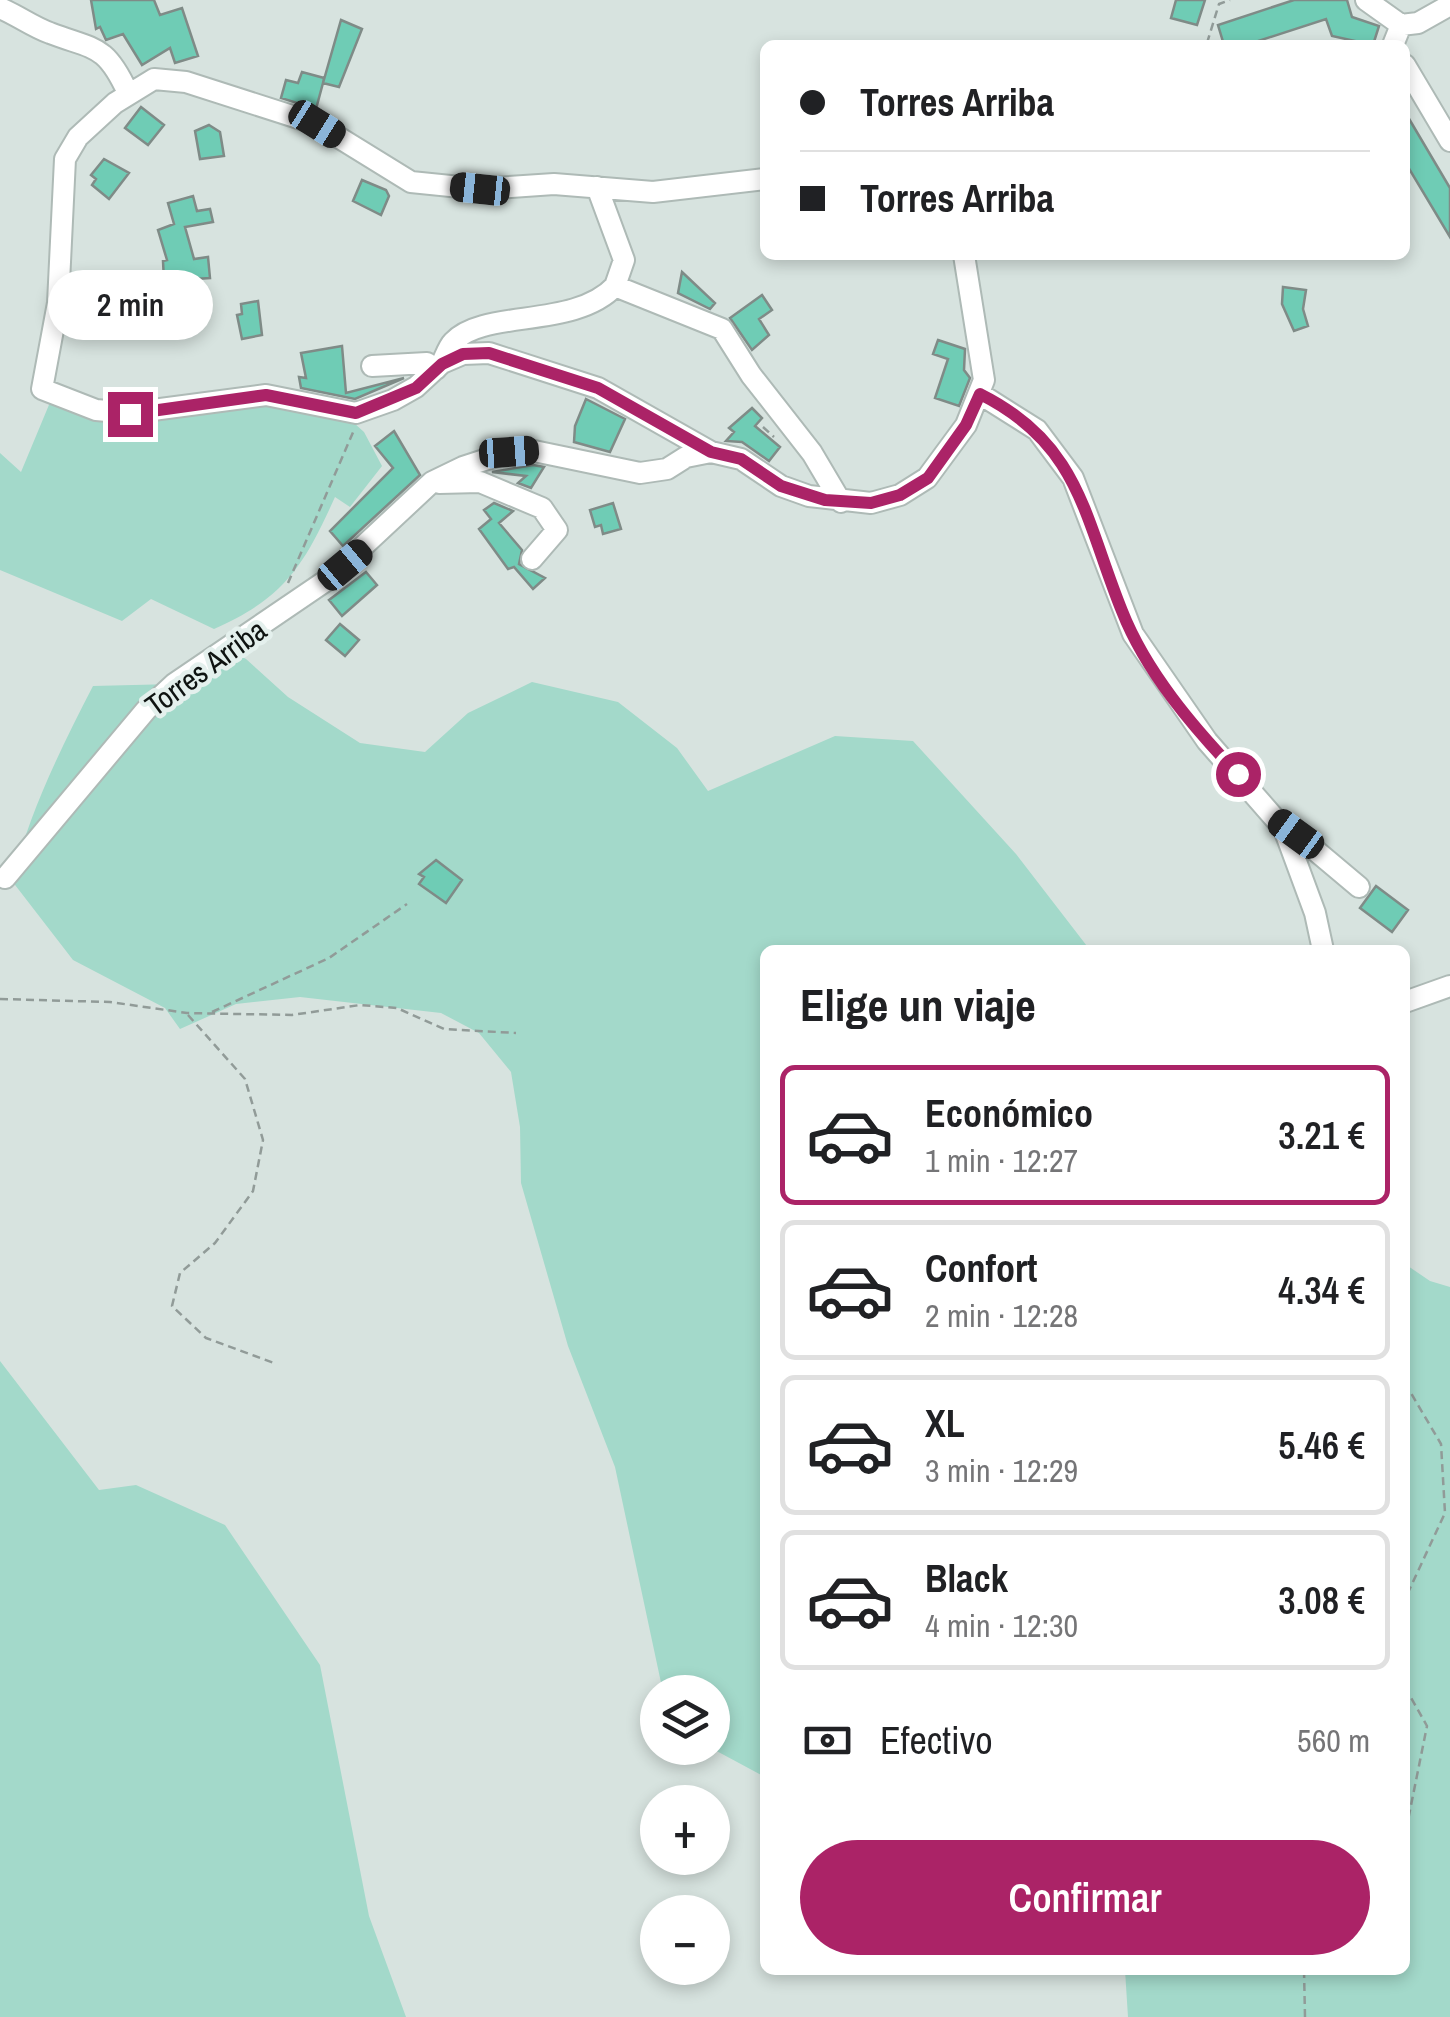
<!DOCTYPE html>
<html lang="es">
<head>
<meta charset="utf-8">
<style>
  :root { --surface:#fff; --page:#f2f2f2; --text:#202124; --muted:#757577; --line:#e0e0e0; --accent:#ab2367 }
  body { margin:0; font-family:"Archivo Narrow",sans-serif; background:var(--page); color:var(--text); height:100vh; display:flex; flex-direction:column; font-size:38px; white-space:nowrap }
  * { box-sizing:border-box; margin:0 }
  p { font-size:32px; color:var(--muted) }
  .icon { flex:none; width:55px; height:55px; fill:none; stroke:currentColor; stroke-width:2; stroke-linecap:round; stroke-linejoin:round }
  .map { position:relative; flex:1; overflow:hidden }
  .details { position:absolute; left:760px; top:945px; width:650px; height:1030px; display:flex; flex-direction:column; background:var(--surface); border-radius:15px; box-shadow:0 5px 15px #0003 }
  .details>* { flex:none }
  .top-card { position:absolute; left:760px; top:40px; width:650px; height:220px; border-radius:15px; box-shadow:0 5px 15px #0003; display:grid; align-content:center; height:220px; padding:0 40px; background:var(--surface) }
  .fabs { position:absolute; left:640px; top:1675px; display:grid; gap:20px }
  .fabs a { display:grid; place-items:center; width:90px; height:90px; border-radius:50%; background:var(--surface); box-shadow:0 5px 15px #0003; font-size:50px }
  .end { position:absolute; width:45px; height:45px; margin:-22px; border:12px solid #ab2367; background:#fff; box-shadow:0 0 0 5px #fff }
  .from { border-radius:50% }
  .bubble { position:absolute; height:70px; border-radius:35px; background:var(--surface); box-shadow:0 5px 15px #0003; font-size:32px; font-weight:600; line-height:70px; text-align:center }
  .car { position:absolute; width:30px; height:60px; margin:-30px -15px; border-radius:12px; box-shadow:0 0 8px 2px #0007; background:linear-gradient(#222 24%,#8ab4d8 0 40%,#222 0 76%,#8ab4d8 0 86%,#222 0) }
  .top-card b { display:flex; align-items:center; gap:35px; height:95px; font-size:38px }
  .top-card b+b { border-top:2px solid var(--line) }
  .top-card i { width:25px; height:25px; background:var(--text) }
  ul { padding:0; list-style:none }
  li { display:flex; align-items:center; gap:30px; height:140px; margin:0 20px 15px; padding:0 20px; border:5px solid var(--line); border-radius:15px }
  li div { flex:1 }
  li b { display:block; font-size:38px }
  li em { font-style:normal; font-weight:600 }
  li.on { border-color:var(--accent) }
  li>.icon { width:90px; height:90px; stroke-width:1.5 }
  h2 { padding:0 40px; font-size:45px; line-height:120px }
  .pay { display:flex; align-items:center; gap:25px; height:110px; padding:0 40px; font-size:38px }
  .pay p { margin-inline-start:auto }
  .action { display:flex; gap:20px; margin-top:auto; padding:20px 40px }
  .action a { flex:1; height:115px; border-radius:60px; background:var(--accent); color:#fff; font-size:40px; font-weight:600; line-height:115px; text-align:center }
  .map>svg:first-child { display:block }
</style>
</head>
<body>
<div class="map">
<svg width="1450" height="2017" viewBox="0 0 1450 2017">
  <rect width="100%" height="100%" fill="#d7e3df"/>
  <path fill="#a3d9ca" d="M51 400 98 415 239 400 344 414 364 432 382 466 350 507 335 497C304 566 284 598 214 629L151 599 122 621 0 570V453L21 472Z
    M229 650 246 659 288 697 360 743 425 752 468 713 532 682 618 702 677 748 708 791 835 736 913 741 1016 854 1090 950H765V1777L711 1748 712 1692H663L615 1467 568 1346 521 1183 520 1127 511 1072 479 1033 441 1013 300 997 236 1004 180 1029 165 1008 73 960 12 881C30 811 60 750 93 686L174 684Z
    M1405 1264 1430 1281 1450 1287V2017H1128L1125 1970H1405Z
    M0 1361 99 1490 136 1485 225 1525 320 1665 369 1916 406 2017H0Z"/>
  <path fill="#6fccb5" stroke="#7f8b87" stroke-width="2.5" d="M91 0H154L160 15 182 8 198 56 175 63 170 48 142 65 123 34 106 40 100 27 96 29Z
    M1176 0H1205L1197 25 1171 18Z
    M1294 0H1347L1352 17 1379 26 1373 45 1332 36 1326 19 1246 45H1224L1218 25Z
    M341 20 362 29 339 87 323 83 316 109 281 98 286 80 298 83 302 72 324 78 323 83Z
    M141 107 164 125 148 145 125 128Z
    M1405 112 1450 188V237L1405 162Z
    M209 125 220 132 224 156 200 159 195 131Z
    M104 159 129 173 109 199 92 185 96 179 91 175Z
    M362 180 386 190 389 196 381 215 353 201Z
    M193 196 197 211 210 209 213 222 185 227 194 259 208 257 210 278 164 281 163 261 167 260 158 230 174 224 168 203Z
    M682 272 715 303 710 309 678 293Z
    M1283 287 1306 290 1303 309 1308 326 1294 331 1282 304Z
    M762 295 772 310 759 319 769 335 752 350 730 318Z
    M258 301 262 335 242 339 237 315 242 314 241 304Z
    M938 340 965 349 964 370 970 378 959 406 935 398 948 359 933 354Z
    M342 346 346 393 404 378 355 399 301 388 299 377 306 378 301 353Z
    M586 399 625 419 610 452 574 442 575 426Z
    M752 408 762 418 755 426 780 447 769 461 742 442 726 441 734 432 729 428Z
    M394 431 420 475 343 546 330 531 393 468 375 446Z
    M533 465 544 467 531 488 518 483 526 476 492 472Z
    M494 503 513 511 499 523 522 550 519 564 545 578 533 589 514 567 508 569 479 529 491 519 484 510Z
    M613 503 621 529 603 534 601 525 595 527 590 510Z
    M366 572 377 585 342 616 329 600Z
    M340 624 359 640 345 656 326 640Z
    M436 860 462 880 446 903 419 884 424 877 419 874Z
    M1376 886 1408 910 1392 932 1360 908Z"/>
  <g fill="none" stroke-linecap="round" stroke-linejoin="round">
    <defs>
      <path id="minor" d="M1366 0 1401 25 1418 23 1450 5
        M0 8C17 15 33 27 50 33 94 50 105 43 128 93
        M1393 45 1401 25
        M1405 65 1450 141
        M615 286 722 329 751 375 812 453 841 502
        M442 363C445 357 448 347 453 342 483 309 575 329 615 286L624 260 597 187
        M372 366 427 363 436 369
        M980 394 1037 430 1073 478 1133 634 1207 741 1284 829 1315 913 1323 950
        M711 452 598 388 489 353 463 354 442 363 416 387 393 400 356 413 266 395 130 413 96 410 42 389 58 303 65 159 78 137 115 103 154 79 186 82 317 124 411 182 480 189 554 184 653 192 765 179
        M439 483 480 482 542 508 557 530 532 559
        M1284 824 1359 887
        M5 878 146 710 174 684 327 580 432 482 463 467 509 452 534 451 640 473 667 469 686 457 711 452 741 459 781 486 809 496 871 503 900 495 927 478 966 425 984 380 964 255
        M1405 1002 1450 986"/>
    </defs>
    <use href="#minor" stroke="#aebab6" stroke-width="24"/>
    <path stroke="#919b98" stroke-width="2.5" stroke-dasharray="8 5" stroke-linecap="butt" d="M1207 43 1219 4 1230 0
      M763 427 774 437
      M288 583 354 430
      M0 999 110 1002 187 1013 292 1015 360 1005 397 1008 444 1029 516 1033
      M212 1012 329 958 407 904
      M188 1015 245 1079 263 1140 253 1191 215 1243 180 1273 172 1306 206 1338 274 1363
      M1405 1383 1441 1444 1445 1513 1405 1599
      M1405 1687 1427 1726 1405 1835
      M1304 1970 1305 2017"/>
    <use href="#minor" stroke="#fff" stroke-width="20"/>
  </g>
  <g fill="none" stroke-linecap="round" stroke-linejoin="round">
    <path stroke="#ab2367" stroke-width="12" d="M130 414 266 395 356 413 416 388 442 364 463 354 489 353 598 388 711 452 741 459 781 486 825 500 871 503 900 495 928 478 966 425 980 394C1080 444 1084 517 1122 611 1146 672 1193 727 1238 774"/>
  </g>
  <g text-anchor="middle" stroke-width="9" stroke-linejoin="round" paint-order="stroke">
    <g font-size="30" fill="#0e1311" stroke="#e4f0ed">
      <text transform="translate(206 668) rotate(-36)" y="10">Torres Arriba</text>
    </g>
  </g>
</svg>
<div class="fabs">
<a><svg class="icon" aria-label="layers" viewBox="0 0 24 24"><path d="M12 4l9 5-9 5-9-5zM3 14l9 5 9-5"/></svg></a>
<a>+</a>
<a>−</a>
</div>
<i class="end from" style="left:1238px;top:774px"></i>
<i class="end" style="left:130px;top:414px"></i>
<div class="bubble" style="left:48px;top:270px;width:165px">2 min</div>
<i class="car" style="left:317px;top:124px;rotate:122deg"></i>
<i class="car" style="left:480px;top:189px;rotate:276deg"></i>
<i class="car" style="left:509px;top:452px;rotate:86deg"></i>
<i class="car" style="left:345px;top:565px;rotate:50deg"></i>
<i class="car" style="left:1296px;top:834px;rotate:306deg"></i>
<div class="top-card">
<b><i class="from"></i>Torres Arriba</b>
<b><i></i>Torres Arriba</b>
</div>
<section class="details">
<h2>Elige un viaje</h2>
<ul>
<li class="on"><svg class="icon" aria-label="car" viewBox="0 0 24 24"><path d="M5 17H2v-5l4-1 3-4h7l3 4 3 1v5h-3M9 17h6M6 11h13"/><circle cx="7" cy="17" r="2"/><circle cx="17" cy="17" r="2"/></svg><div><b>Económico</b><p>1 min · 12:27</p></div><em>3.21 €</em></li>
<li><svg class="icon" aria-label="car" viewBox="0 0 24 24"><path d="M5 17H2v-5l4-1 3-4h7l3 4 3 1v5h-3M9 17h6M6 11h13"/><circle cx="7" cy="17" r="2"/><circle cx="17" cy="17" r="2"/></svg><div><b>Confort</b><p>2 min · 12:28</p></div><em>4.34 €</em></li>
<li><svg class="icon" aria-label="car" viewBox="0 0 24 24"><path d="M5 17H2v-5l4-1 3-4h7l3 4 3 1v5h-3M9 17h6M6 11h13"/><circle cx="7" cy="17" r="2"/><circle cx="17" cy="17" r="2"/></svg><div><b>XL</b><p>3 min · 12:29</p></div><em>5.46 €</em></li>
<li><svg class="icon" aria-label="car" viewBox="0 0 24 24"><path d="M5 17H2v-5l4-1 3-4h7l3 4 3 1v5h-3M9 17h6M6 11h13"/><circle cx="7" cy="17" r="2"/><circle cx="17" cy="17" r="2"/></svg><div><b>Black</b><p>4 min · 12:30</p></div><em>3.08 €</em></li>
</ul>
<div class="pay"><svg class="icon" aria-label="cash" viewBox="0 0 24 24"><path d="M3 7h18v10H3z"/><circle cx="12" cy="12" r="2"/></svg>Efectivo<p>560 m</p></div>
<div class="action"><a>Confirmar</a></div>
</section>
</div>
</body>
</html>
